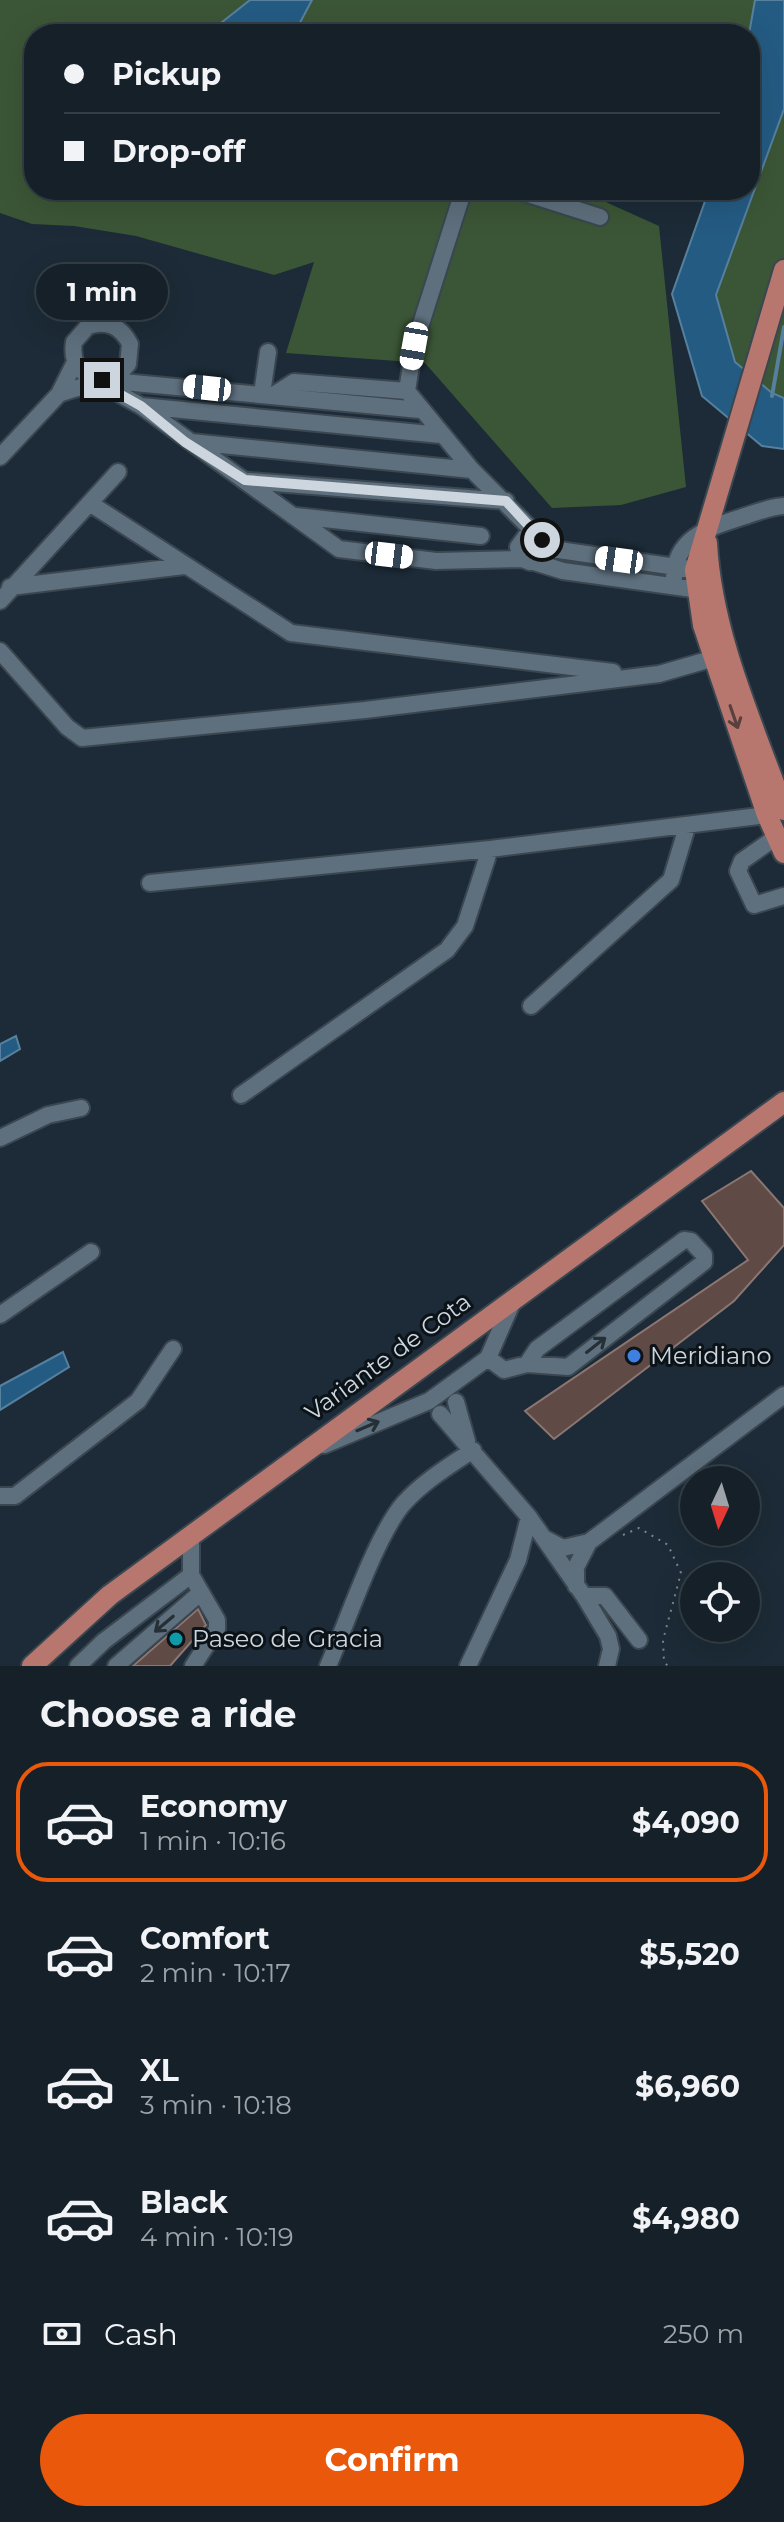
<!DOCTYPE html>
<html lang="en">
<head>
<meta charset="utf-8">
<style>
  :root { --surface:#152029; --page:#222d35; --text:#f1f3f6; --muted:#9da3a8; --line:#343e46; --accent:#ea580c }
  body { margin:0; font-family:Montserrat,sans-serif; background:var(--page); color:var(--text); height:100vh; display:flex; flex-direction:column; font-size:30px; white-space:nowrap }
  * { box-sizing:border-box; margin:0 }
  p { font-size:26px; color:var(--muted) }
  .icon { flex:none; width:44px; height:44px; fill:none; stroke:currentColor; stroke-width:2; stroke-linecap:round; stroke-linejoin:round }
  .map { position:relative; height:1666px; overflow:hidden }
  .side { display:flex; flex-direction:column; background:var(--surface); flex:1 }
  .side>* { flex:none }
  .hud { position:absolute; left:24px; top:24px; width:736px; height:176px; border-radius:32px; box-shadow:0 8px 32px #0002,0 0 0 2px var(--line); display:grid; align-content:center; height:176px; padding:0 40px; background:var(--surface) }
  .needle { width:52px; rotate:184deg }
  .fabs { position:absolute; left:680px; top:1466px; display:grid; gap:16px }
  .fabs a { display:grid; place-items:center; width:80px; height:80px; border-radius:50%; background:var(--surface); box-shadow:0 8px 32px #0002,0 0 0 2px var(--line); font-size:40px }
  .end { position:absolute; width:36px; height:36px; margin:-18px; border:10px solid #cdd6de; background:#111; box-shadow:0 0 0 4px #111 }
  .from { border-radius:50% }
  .bubble { position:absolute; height:56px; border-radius:28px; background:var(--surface); box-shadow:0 8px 32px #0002,0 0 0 2px var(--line); font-size:26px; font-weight:700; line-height:56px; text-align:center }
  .car { position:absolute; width:24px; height:48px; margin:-24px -12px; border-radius:10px; box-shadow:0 0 6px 2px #0007; background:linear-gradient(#fff 24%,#345 0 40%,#fff 0 76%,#345 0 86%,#fff 0) }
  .hud b { display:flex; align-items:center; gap:28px; height:76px; font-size:30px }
  .hud b+b { border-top:2px solid var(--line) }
  .hud i { width:20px; height:20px; background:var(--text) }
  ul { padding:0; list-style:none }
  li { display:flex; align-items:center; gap:24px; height:120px; margin:0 16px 12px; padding:0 24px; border:4px solid transparent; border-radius:32px }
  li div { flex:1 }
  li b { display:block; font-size:30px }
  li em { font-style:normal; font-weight:700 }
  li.current { border-color:var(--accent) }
  li>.icon { width:72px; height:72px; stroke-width:1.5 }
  h2 { padding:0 40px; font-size:36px; line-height:96px }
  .pay { display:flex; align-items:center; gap:20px; height:88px; padding:0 40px; font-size:30px }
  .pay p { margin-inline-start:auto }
  .cta { display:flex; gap:16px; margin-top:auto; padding:16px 40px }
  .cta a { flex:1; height:92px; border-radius:48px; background:var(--accent); color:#fff; font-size:32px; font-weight:700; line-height:92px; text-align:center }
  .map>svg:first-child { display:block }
</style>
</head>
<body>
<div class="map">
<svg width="784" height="1666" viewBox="0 0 784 1666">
  <rect width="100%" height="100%" fill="#1c2b37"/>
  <path fill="#3b5636" d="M0 0H755L749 34H34V190H579L659 226 686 487 621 505 552 508 425 363 286 353 314 262 274 275 136 236 74 226 32 224 0 213Z
    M784 109V398L772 393 735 362 716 295Z"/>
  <path fill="#245b83" stroke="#57809e" stroke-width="2" d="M250 0H312L294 34H207Z
    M755 0H784V109L716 295 735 362 772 393 784 398V449L762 446 702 396 672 294 709 190H750L749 34Z
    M16 1036 20 1049 0 1061V1044Z
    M63 1352 69 1367 0 1410V1386Z"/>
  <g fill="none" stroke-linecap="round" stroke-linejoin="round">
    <path stroke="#57809e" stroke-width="4" d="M772 396 784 327"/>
  </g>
  <path fill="#5f4a46" stroke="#8c7672" stroke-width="2" d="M751 1171 784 1208V1245L734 1301 554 1439 525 1411 748 1260 702 1201Z
    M198 1609 206 1625 170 1666H133Z"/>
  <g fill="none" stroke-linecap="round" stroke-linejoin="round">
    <defs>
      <path id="minor" d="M468 190 461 198 414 346 407 391 472 470 542 540 543 555 530 562 522 559 518 547 526 536 534 535
        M515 190 600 217
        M102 380 107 387 141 406 339 549 436 561 522 559
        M102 380 420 410
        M59 394C81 385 114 382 128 364L130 344C121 326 107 320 88 326L74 342C71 361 78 372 95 379
        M262 394 268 352
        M272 396 294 382 407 391
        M141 406 441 435
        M191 442 472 470
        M0 457 59 394 75 362
        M249 481 506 501
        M91 504 291 633 613 672
        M296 516 481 536
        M545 548 704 571
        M534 562 563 571 707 591
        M674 578C675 537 709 528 742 517 755 513 769 507 784 506
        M10 587 184 566
        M0 601 118 472
        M0 651 67 727 82 738 365 710 659 674 725 655
        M776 837 742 861 738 871 754 905 784 896
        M150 883 490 849 767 815
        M531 1006 671 880 687 827
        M241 1095 447 950 465 926 490 849
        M0 1138 48 1115 81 1108
        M0 1315 91 1252
        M488 1358 504 1370 527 1364 568 1367 704 1262V1255L691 1241 684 1240 537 1349 527 1364
        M456 1402 467 1441
        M440 1414 529 1517 584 1596 608 1636 611 1649 607 1666
        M324 1445 429 1401 488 1358 513 1301
        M0 1496H15L138 1401 173 1349
        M191 1537V1575L217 1620V1629L193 1666
        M544 1538 563 1548 589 1542 784 1395
        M576 1586V1567L589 1542
        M584 1596H605L639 1640
        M78 1666 104 1641 191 1575
        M116 1666 199 1594
        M328 1666C347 1623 376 1535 404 1503 424 1481 449 1466 473 1450
        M468 1666 518 1560 529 1517"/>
      <path id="major" d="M784 270 695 570 703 625 767 815 784 853
        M707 543C712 635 753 724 784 810
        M32 1666 110 1595 784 1102"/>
    </defs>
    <use href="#minor" stroke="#3a4650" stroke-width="20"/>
    <use href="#major" stroke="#3a4650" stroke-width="24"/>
    <path stroke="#79858f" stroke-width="2" stroke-dasharray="2 6" stroke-linecap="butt" d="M623 1535 639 1528 668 1545 681 1573 663 1640 664 1662 668 1666"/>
    <use href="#minor" stroke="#5e6f7d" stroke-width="16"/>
    <use href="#major" stroke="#b7776e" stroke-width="20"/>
  </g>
  <defs><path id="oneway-shaft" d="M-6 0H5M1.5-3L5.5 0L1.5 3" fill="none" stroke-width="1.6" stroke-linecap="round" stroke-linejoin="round" transform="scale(2)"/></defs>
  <use stroke="#59403f" href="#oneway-shaft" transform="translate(734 717) rotate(71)"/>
  <g stroke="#252f36">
    <use href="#oneway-shaft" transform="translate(596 1345) rotate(-38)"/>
    <use href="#oneway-shaft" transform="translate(368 1426) rotate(-23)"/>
    <use href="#oneway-shaft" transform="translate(164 1624) rotate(140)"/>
  </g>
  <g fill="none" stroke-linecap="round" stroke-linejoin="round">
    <path stroke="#cdd6de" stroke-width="10" d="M102 380 107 387 141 406 185 442 245 480 506 501 542 540"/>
  </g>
  <circle fill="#3f7fe0" stroke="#0c1318" stroke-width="3" cx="634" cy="1356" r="8"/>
  <circle fill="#0f9aa8" stroke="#0c1318" stroke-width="3" cx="176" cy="1639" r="8"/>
  <g text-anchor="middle" stroke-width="6" stroke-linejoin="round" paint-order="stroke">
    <g font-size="24" fill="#cdd6de" stroke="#0c1318" text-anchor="start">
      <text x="650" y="1364">Meridiano</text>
      <text x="192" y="1647">Paseo de Gracia</text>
    </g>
    <g font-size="24" fill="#cdd6de" stroke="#0c1318">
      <text transform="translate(388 1357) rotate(-36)" y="8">Variante de Cota</text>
    </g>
  </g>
</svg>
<div class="fabs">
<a><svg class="needle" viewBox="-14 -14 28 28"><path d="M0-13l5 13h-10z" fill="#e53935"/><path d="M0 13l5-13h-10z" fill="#9da3a8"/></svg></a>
<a><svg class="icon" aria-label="locate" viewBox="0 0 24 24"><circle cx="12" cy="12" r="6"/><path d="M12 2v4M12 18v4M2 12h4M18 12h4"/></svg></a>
</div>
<i class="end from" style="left:542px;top:540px"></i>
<i class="end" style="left:102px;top:380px"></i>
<div class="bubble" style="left:36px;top:264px;width:132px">1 min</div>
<i class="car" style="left:414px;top:346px;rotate:190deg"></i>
<i class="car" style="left:207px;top:388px;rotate:276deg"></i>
<i class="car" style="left:389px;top:555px;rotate:97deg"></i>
<i class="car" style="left:619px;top:560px;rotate:278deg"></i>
<div class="hud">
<b><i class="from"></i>Pickup</b>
<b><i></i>Drop-off</b>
</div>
</div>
<section class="side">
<h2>Choose a ride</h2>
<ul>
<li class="current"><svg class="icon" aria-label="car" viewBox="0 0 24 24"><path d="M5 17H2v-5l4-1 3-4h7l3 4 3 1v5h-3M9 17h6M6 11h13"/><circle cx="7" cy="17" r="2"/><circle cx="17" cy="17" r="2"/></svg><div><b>Economy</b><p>1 min · 10:16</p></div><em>$4,090</em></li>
<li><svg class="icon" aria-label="car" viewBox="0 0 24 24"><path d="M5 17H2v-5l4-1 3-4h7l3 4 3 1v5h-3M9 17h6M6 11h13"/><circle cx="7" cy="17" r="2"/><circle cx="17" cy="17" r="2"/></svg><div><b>Comfort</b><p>2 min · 10:17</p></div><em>$5,520</em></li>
<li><svg class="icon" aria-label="car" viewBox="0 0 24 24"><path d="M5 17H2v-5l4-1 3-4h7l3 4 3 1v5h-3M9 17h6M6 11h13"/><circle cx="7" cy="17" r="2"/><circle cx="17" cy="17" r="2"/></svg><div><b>XL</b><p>3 min · 10:18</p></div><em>$6,960</em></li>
<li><svg class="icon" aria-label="car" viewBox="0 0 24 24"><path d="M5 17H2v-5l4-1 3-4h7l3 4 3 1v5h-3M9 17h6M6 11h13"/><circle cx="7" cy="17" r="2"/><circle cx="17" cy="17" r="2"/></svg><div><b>Black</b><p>4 min · 10:19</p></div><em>$4,980</em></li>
</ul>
<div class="pay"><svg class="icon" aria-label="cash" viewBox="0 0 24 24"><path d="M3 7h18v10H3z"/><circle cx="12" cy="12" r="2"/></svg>Cash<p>250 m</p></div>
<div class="cta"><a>Confirm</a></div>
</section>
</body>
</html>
